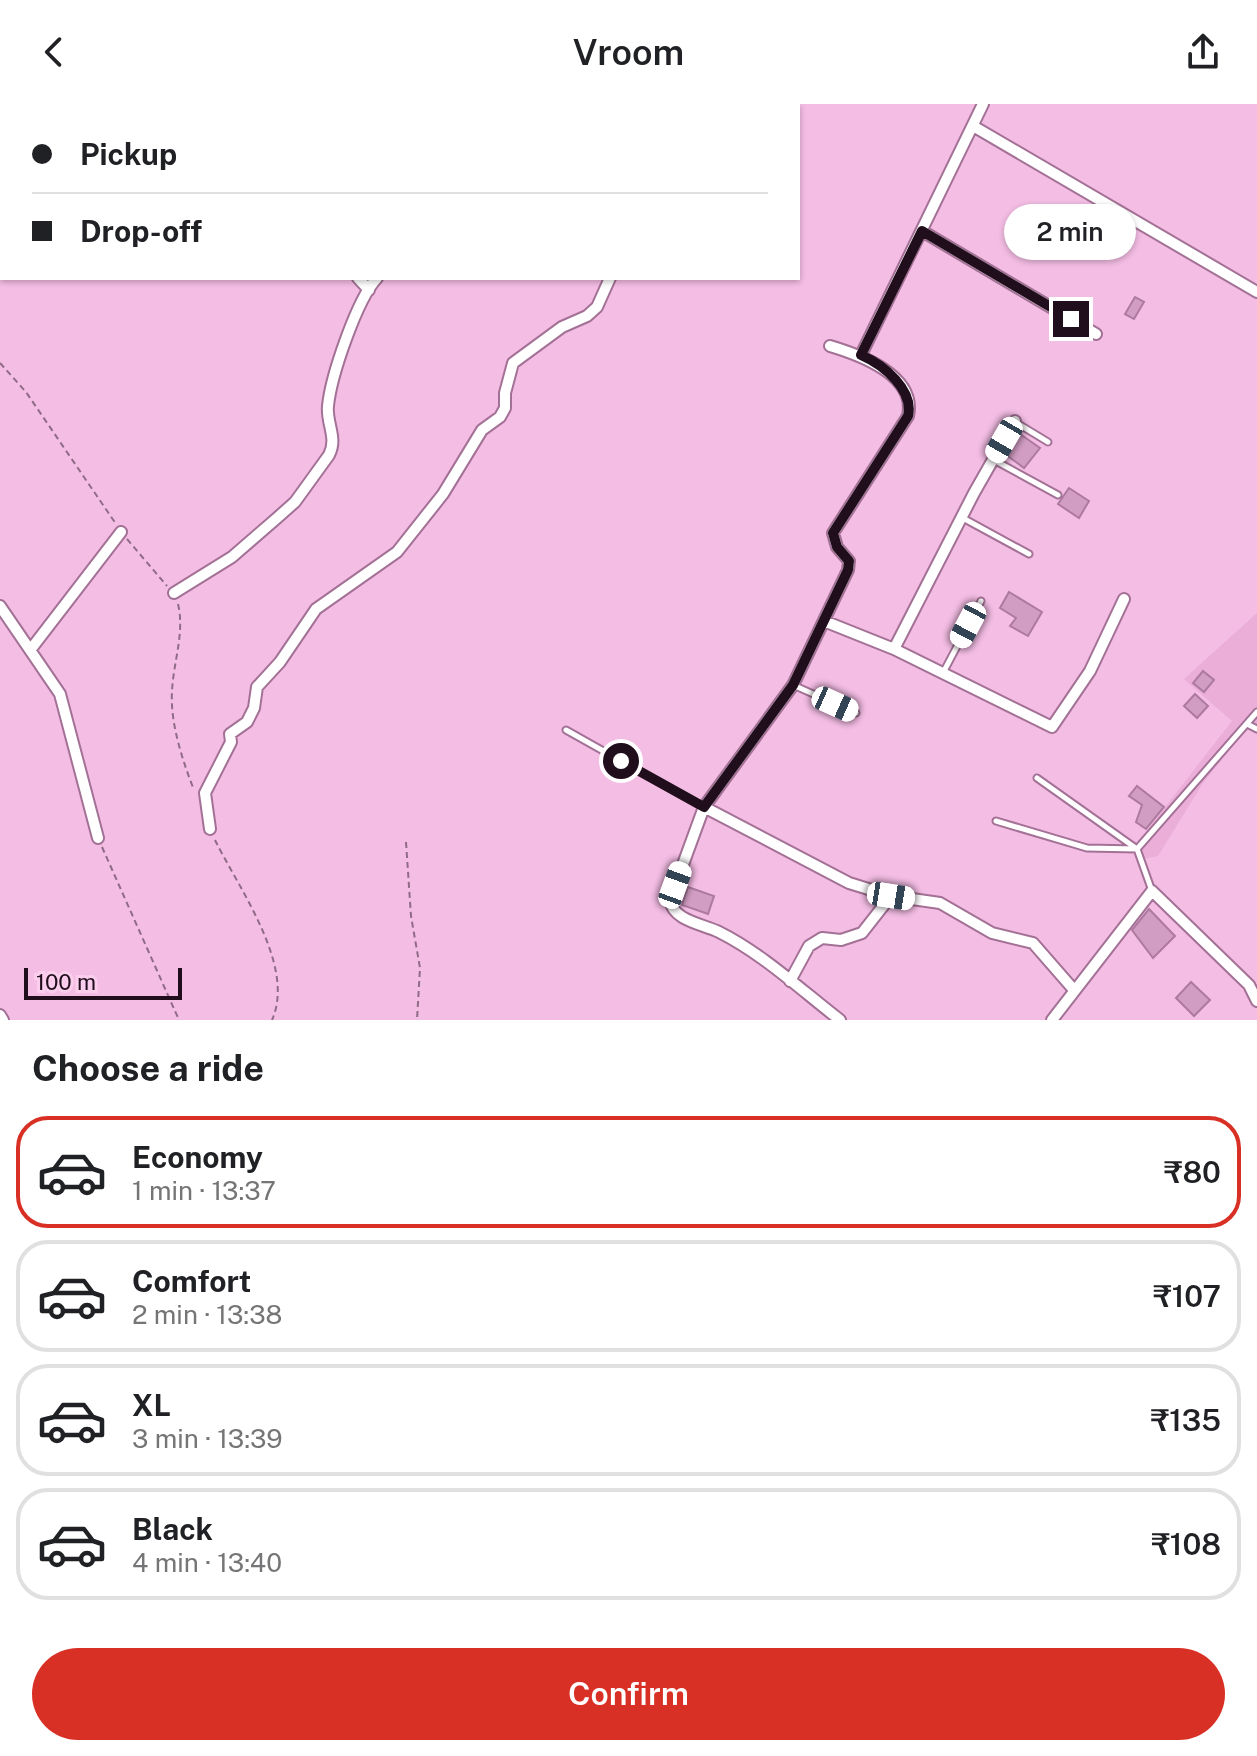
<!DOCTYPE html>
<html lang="en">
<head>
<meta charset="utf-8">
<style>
  :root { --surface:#fff; --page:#f6f6f6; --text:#202124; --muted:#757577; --line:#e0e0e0; --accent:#d93025 }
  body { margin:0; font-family:"Public Sans",sans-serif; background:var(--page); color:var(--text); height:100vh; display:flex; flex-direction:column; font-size:30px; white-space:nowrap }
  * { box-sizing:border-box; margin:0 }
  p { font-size:26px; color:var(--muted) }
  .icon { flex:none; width:44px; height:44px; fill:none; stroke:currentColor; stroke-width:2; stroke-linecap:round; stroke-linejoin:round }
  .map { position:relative; height:916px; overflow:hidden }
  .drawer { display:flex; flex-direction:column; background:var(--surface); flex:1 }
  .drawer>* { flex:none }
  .guide { position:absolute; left:0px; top:0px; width:800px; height:176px; box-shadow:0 2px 6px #0004; display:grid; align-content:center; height:176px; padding:0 32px; background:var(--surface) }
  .scale { position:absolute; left:24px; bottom:20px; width:158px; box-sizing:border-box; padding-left:8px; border:4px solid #200e1c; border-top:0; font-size:22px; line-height:28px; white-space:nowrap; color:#200e1c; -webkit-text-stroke:6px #fbceee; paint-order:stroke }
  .end { position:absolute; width:36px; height:36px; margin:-18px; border:10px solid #200e1c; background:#fff; box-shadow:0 0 0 4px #fff }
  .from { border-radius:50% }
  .bubble { position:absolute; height:56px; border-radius:28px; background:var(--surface); box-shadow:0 2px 6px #0004; font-size:26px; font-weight:600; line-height:56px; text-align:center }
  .car { position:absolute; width:24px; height:48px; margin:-24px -12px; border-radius:10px; box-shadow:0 0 6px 2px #0007; background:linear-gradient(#fff 24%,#345 0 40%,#fff 0 76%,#345 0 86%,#fff 0) }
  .guide b { display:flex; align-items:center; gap:28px; height:76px; font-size:30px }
  .guide b+b { border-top:2px solid var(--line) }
  .guide i { width:20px; height:20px; background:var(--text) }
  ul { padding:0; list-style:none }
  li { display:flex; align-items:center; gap:24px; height:112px; margin:0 16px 12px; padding:0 16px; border:4px solid var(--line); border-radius:32px }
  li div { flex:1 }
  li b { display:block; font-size:30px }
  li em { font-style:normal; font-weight:600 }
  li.active { border-color:var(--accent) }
  li>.icon { width:72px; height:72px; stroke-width:1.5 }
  h2 { padding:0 32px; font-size:36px; line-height:96px }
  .action { display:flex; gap:16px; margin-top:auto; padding:16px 32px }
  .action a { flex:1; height:92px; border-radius:48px; background:var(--accent); color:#fff; font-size:32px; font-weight:600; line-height:92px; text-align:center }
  header { display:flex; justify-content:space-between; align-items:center; height:104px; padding:0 32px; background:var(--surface); font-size:36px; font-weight:600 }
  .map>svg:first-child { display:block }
</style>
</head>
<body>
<header><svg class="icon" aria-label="back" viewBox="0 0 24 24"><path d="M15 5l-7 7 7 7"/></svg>Vroom<svg class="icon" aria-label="share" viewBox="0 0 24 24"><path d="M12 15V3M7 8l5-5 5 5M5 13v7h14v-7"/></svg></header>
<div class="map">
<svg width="1257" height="916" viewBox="0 0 1257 916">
  <rect width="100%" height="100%" fill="#f4bde4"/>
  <path fill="#eaaed8" d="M1257 509V631L1246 624 1201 682 1158 752 1139 756 1142 733 1232 617 1184 575Z"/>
  <path fill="#d29dc3" stroke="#ad7a9f" stroke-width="2" d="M1135 193 1144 198 1134 215 1125 210Z
    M1020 330 1040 344 1024 364 1005 350Z
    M1069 384 1089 397 1079 414 1058 400Z
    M1009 488 1042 508 1028 532 1010 522 1016 514 1000 504Z
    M1203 567 1214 576 1204 588 1193 579Z
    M1195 590 1208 602 1197 614 1184 602Z
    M1137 682 1164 703 1146 725 1136 718 1142 701 1129 692Z
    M688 783 714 792 708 810 682 801Z
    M1149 805 1175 832 1153 854 1132 826Z
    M1191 878 1210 896 1194 912 1176 894Z"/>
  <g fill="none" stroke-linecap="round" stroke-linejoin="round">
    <defs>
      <path id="lane" d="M1015 318 1048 338
        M994 356 1058 391
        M961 413 1029 450
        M944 567 981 497
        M793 581 856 609
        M1247 620 1257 625
        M566 626 703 703
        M1037 674 1137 745 1152 787
        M996 717 1087 744 1137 745 1257 608"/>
      <path id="street" d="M321 0 328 2
        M650 2V0
        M973 22 1257 188
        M0 96 2 95
        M922 127 1096 230
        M358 174 369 186
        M830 242C860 251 917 271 908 312L833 429 837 443 849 457 848 466 793 581 704 703 670 796C673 817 703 820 719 828 763 850 801 886 840 916
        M861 251 983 0
        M174 489 232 453 277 414 295 398 329 351C338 334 326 319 328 302 331 272 357 195 377 174
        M0 502 60 590 98 734
        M824 517 894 545 1052 623 1090 567 1124 495
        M31 545 121 428
        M894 545 974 389 1015 317
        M704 703 849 779 891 792 940 799 992 829 1033 839 1074 886
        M210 725 205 689 231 638 230 630 247 618 254 604 257 583 280 558 316 505 397 448 443 390 482 326 500 313 505 304V289L513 259 562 223 587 212 597 203 610 174
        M790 877 809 842 822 834 841 836 862 829 891 792
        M0 911 3 916
        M1052 916 1152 787 1249 881 1257 897"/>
    </defs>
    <use href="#lane" stroke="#a37195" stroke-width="9"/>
    <use href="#street" stroke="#a37195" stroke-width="14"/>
    <path stroke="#906b86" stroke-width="2" stroke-dasharray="6 4" stroke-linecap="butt" d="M0 259 26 288 116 420
      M127 435 167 482
      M178 500C185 529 173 559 172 588 170 619 183 658 194 686
      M215 736C239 785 296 862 272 916
      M406 738 411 812 420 864 417 916
      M102 743 179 916"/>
    <use href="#lane" stroke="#fff" stroke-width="5"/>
    <use href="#street" stroke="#fff" stroke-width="10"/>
  </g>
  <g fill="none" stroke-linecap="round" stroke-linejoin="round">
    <path stroke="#200e1c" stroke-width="10" d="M621 657 704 703 793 581 848 466 849 457 837 443 833 429 908 312C914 286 884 261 861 251L922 127 1071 215"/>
  </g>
</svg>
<div class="scale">100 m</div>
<i class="end from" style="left:621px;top:657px"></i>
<i class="end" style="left:1071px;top:215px"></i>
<div class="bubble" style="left:1004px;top:100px;width:132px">2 min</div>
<i class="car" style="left:1004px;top:336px;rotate:210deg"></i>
<i class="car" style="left:968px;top:521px;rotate:208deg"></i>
<i class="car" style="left:835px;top:600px;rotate:114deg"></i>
<i class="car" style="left:675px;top:781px;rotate:20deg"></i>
<i class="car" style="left:891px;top:792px;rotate:99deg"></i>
<div class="guide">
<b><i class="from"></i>Pickup</b>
<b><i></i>Drop-off</b>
</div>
</div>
<section class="drawer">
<h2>Choose a ride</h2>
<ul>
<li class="active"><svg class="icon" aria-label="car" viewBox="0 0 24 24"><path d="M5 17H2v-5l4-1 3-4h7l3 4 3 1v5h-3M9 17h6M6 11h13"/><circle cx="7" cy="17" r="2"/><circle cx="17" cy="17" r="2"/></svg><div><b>Economy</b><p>1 min · 13:37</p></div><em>₹80</em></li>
<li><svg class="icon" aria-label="car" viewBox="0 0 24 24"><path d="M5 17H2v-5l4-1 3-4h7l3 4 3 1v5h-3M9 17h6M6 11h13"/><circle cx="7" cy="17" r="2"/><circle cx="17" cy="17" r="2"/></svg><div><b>Comfort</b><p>2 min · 13:38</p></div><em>₹107</em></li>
<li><svg class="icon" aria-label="car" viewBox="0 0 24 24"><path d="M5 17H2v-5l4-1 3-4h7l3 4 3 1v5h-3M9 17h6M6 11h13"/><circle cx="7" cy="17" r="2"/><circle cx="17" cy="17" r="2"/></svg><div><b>XL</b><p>3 min · 13:39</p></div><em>₹135</em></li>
<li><svg class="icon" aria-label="car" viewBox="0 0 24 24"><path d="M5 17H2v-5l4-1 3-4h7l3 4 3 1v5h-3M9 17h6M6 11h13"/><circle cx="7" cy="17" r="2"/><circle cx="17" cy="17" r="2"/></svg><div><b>Black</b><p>4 min · 13:40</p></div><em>₹108</em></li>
</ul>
<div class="action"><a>Confirm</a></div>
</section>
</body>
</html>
